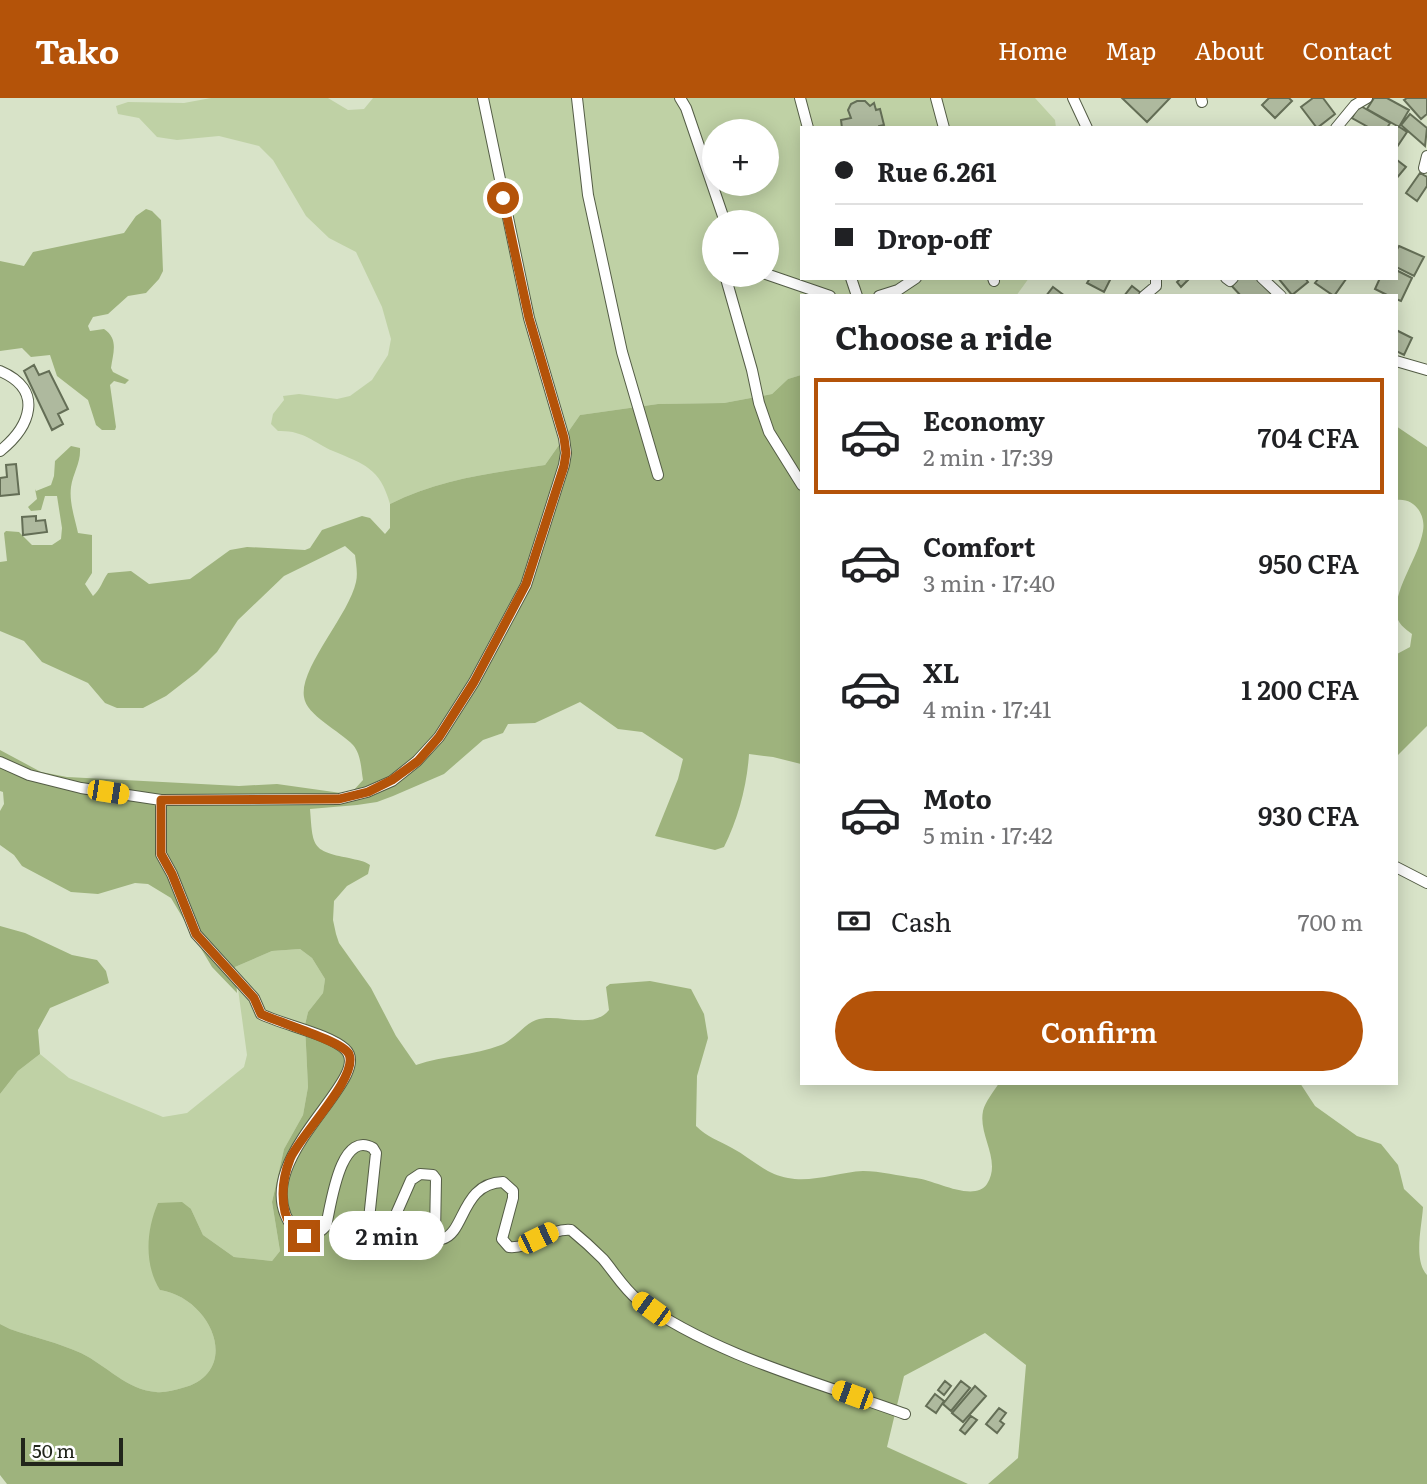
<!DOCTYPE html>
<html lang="en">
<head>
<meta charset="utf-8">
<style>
  :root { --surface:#fff; --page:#f6f6f6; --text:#202124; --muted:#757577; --line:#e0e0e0; --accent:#b45309 }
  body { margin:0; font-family:Literata,serif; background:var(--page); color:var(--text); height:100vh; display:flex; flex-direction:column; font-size:26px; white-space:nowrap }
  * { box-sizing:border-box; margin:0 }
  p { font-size:23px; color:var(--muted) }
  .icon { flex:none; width:38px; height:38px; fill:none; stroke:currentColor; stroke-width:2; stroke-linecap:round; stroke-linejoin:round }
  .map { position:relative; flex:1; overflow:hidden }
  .side { position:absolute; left:800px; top:196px; width:598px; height:791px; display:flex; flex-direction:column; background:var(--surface); border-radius:0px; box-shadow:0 4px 18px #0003 }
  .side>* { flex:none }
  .hud { position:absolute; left:800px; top:28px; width:598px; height:154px; border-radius:0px; box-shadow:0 4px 18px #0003; display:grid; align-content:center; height:154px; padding:0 35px; background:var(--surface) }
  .fabs { position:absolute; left:702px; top:21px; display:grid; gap:14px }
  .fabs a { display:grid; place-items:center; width:77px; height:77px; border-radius:50%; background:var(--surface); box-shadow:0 4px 18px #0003; font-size:35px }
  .scale { position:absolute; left:21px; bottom:18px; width:102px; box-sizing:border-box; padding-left:7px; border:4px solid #21251b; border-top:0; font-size:19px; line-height:24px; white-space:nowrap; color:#21251b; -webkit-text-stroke:5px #fff; paint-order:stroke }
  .end { position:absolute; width:32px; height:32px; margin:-16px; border:9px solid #b45309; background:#fff; box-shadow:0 0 0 4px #fff }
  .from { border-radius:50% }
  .bubble { position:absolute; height:49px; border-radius:24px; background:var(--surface); box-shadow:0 4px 18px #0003; font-size:23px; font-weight:600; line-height:49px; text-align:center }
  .car { position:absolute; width:21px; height:42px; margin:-21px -10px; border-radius:9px; box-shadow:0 0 5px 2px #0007; background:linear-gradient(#f5c518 24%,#345 0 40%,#f5c518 0 76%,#345 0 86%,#f5c518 0) }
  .hud b { display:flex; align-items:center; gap:24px; height:66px; font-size:26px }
  .hud b+b { border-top:2px solid var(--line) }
  .hud i { width:18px; height:18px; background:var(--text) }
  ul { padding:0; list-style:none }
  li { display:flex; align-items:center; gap:21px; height:116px; margin:0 14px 10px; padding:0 21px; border:4px solid transparent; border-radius:0px }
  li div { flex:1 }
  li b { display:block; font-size:26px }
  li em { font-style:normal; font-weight:600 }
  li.on { border-color:var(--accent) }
  li>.icon { width:63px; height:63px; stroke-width:1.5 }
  h2 { padding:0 35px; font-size:32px; line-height:84px }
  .pay { display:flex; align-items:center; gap:18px; height:77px; padding:0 35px; font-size:26px }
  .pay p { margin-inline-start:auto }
  .cta { display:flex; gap:14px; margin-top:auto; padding:14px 35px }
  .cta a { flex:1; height:80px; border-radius:42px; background:var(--accent); color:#fff; font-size:28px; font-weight:600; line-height:80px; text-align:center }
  header { display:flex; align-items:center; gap:42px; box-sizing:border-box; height:98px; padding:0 35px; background:var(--accent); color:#fff }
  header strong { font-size:33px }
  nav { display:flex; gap:38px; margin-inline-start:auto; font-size:24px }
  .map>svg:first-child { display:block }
</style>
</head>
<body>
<header>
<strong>Tako</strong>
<nav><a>Home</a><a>Map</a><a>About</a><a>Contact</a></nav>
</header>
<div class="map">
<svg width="1427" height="1386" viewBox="0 0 1427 1386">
  <rect width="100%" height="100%" fill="#d8e3c8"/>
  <path fill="#bfd1a5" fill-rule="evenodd" d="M211 0H328L348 12 364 11 373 0H1035L1055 22 1056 30H802V180H1029L1016 198H802L801 277 788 281 772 296 724 305 658 306 580 317 545 367C492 375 439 381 390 406 380 370 364 366 333 353 313 344 303 332 278 333L271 326 273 316 284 302 283 298 299 296 337 301 350 298 372 282 388 257 391 241 382 209 356 154 329 140 306 118 273 62 259 48 219 38 177 42 157 39 139 20 118 16 116 8 128 4 184 5ZM714 33H766V86H714ZM714 124H766V177H714Z
    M300 851 312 860 325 881 323 895 308 914 305 927 308 989 303 1017 284 1051 272 1104 280 1153 272 1163 234 1159 203 1137 191 1111 160 1192C212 1200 243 1274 182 1290 174 1292 165 1295 156 1294 127 1292 106 1267 81 1255 59 1245 33 1239 10 1231L0 1226V996L18 973 40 956 69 980 163 1019 187 1015 244 969 247 957 235 869 272 853Z"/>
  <path fill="#9eb37d" d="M146 111 152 113 161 122 163 173 159 181 146 195 128 198 108 216 93 219 88 228 90 233 104 231C119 241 113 255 111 270L113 274 129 282 125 286 114 283 110 287 116 329 115 332H102L96 327 88 302 57 278 50 257 31 259 22 250 0 253V163L24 168 33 154 124 135 136 118Z
    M801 277V666L773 659 749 656C747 688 738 721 724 749L715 752 655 738 678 681 683 661 642 634 618 631 580 604 535 625 508 626 503 635 483 642 444 676 393 698 377 704 357 707 310 711C313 748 311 753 349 760 357 762 365 763 370 767L368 776 347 788 334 803 333 822 336 836 339 845 371 890 396 938 416 967C444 957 474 958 501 947 514 942 523 927 536 922 557 914 592 933 609 912L606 889 610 886 650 883 691 891 704 916 708 940 697 978 696 1028C707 1039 718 1042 732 1050 751 1060 765 1076 788 1080 812 1085 839 1074 863 1073 880 1073 899 1078 916 1080 935 1082 974 1105 987 1086 1002 1062 978 1038 983 1013 985 1004 994 993 999 985H1300L1315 1008 1357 1038 1381 1046 1398 1067 1404 1091 1423 1109C1422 1128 1413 1162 1427 1177V1386H988L1018 1360 1026 1267 985 1235 904 1278 887 1349 968 1386H7L0 1377V1226L10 1231C33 1239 59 1245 81 1255 106 1267 127 1292 156 1294 165 1295 174 1292 182 1290 243 1274 212 1200 160 1192 144 1167 146 1132 158 1105L182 1104 191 1111 203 1137 234 1159 272 1163 280 1153 272 1104 284 1051 303 1017 308 989 305 927 308 914 323 895 325 881 312 860 300 851 272 853 235 869 237 895 212 869 171 800 148 786 135 785 98 796 71 794 22 768 14 757 0 747V713L4 706 3 694 0 693V652L41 674 67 679 239 688 277 686 341 695 353 693 363 682C361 670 361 656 353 647 340 633 306 617 304 599 299 570 349 517 356 484 358 476 356 465 355 457L345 448 284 478 238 522 217 554 197 574 166 598 143 610H117L105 605 88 585 42 564 24 543 0 533V464L7 463 4 435 6 433 19 434 32 447H52L61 441 62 430 57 398H45L41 412 31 413 28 409 37 401 35 391 36 393 51 387 54 378 55 363 71 348 80 350C81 365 73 375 71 389 69 404 75 421 78 435L92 437V475L85 486 93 498C101 491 102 483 108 475L131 473 149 486 190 481 230 452 247 449 305 452 310 450 322 432 362 418 370 420 385 436 390 430V406C439 381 492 375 545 367L580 317 658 306 724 305 772 296 788 281Z
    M1396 328 1427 349V628L1397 658V556L1410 549 1412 536C1405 531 1397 525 1396 515 1396 486 1418 461 1423 433 1426 416 1414 400 1397 402Z
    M0 828 25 835 72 857 97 862 106 873 109 885 50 910 38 932 40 956 18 973 0 996Z"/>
  <path fill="#aeb99e" stroke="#646e56" stroke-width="2" d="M1122 0H1170L1147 24Z
    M1269 0H1289L1292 3 1275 20 1262 7Z
    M1313 0H1323L1335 16 1317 30 1301 9Z
    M1374 0H1387L1409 12 1399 29 1367 11Z
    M1407 0H1427V16L1421 21 1404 2Z
    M857 3H865L870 8 874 5 876 12 880 11 884 27 879 28V30H842L841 22 851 20 848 12 851 6Z
    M1359 7 1390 25 1387 30H1370L1352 20Z
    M1410 16 1427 30 1425 48 1401 27Z
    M1398 28 1407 34 1397 49 1396 30Z
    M1397 62 1406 69 1396 81V62Z
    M1420 75 1427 79V88L1417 103 1406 95Z
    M1399 148 1424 159 1414 178 1396 169V153Z
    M1396 172 1412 180 1401 203 1396 201V198H1389L1375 191 1380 180H1396Z
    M1090 180H1111L1104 194 1087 185Z
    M1181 180 1188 182 1181 189 1177 184Z
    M1237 180H1260L1273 198H1241L1230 186Z
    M1278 180H1305L1308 184 1292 197Z
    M1319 180H1345L1346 181 1334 198 1315 185Z
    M1132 188 1141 195 1138 198H1124Z
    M1053 189 1065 198H1046Z
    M1396 232 1412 240 1404 257 1396 253Z
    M34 267 39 277 49 273 68 311 58 316 63 326 52 332 24 273Z
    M16 366 19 396 0 398V380L7 379 6 367Z
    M36 418V423L45 422 47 434 23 437 22 419Z
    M945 1283 951 1288 944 1297 938 1292Z
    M961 1283 970 1290 951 1313 943 1306Z
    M975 1288 986 1298 963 1324 952 1315Z
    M935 1296 944 1303 936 1315 926 1308Z
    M999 1310 1006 1315 1000 1323 1004 1326 997 1335 986 1326Z
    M971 1318 977 1322 965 1336 960 1332Z"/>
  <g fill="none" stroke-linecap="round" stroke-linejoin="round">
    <defs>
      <path id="street" d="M577 0 588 97 622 254 658 377
        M680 0 686 10 725 124
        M800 0 808 30
        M936 0 944 30
        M1073 0 1087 30
        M1201 0 1202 4
        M1336 30 1355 7 1367 0
        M1424 70 1427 58
        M766 176 830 198
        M725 177 752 272 759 305 769 334 802 387
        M851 180 857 198
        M993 180 994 183
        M1226 180 1230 183 1233 180
        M1262 180 1281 198
        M879 198 898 192 916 180
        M1144 198 1156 188V180
        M1396 263 1427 272
        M0 273C45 292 30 329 0 353
        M0 664 29 677 81 690 161 702 339 701 367 694 392 683 417 663 439 639 474 584 526 487 564 367 566 355 564 340 529 220 483 0
        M161 702V756L172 776 196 836 254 900 261 916C283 927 329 936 345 951 378 981 236 1067 297 1135 310 1139 317 1138 326 1128 331 1107 340 1031 373 1050L376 1055 369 1121 377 1128 389 1127 393 1123 411 1082 420 1076 433 1077 436 1081 435 1137 442 1141C465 1136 461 1085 503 1084L513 1093V1100L502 1141 509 1149C531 1151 548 1130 571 1132 582 1141 593 1151 603 1161 614 1174 624 1191 638 1202 713 1257 817 1284 905 1316
        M1396 769 1427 785"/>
    </defs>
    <use href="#street" stroke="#545d46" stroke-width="12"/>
    <use href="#street" stroke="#fff" stroke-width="10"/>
  </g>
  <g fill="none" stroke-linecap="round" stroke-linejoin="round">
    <path stroke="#b45309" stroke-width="9" d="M304 1138C293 1134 288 1125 285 1114 281 1096 283 1079 290 1061 300 1037 359 979 349 956 343 943 277 924 261 916L254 900 196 836 172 776 161 756V702L339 701 368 694 392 682 418 663 439 639 474 584 526 486 564 368 566 355 564 340 529 220 503 100"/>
  </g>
</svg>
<div class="fabs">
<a>+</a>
<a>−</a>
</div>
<div class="scale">50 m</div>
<i class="end from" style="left:503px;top:100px"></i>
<i class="end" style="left:304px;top:1138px"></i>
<div class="bubble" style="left:329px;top:1113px;width:116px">2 min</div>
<i class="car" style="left:108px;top:694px;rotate:99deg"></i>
<i class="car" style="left:538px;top:1140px;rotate:64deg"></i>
<i class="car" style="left:651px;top:1211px;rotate:306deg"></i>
<i class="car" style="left:852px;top:1297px;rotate:290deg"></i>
<div class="hud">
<b><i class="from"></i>Rue 6.261</b>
<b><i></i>Drop-off</b>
</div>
<section class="side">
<h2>Choose a ride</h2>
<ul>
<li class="on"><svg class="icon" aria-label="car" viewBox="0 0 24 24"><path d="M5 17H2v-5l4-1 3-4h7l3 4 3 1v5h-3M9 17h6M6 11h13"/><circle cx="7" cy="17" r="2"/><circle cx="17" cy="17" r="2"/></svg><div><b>Economy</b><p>2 min · 17:39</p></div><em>704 CFA</em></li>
<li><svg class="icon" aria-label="car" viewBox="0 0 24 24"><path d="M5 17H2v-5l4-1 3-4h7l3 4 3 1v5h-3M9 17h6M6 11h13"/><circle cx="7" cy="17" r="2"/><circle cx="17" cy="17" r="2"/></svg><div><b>Comfort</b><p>3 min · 17:40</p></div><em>950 CFA</em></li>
<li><svg class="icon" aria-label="car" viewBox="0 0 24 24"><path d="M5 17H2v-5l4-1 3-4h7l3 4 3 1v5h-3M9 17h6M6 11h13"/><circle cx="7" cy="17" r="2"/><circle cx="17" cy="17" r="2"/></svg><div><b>XL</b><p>4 min · 17:41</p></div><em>1 200 CFA</em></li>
<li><svg class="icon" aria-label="car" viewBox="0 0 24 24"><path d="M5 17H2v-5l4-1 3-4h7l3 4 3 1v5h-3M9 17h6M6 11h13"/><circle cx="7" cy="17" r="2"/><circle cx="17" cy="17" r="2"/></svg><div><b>Moto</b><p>5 min · 17:42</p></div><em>930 CFA</em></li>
</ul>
<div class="pay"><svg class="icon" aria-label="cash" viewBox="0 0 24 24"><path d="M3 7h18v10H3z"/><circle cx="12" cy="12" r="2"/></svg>Cash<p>700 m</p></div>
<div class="cta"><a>Confirm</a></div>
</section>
</div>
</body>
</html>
